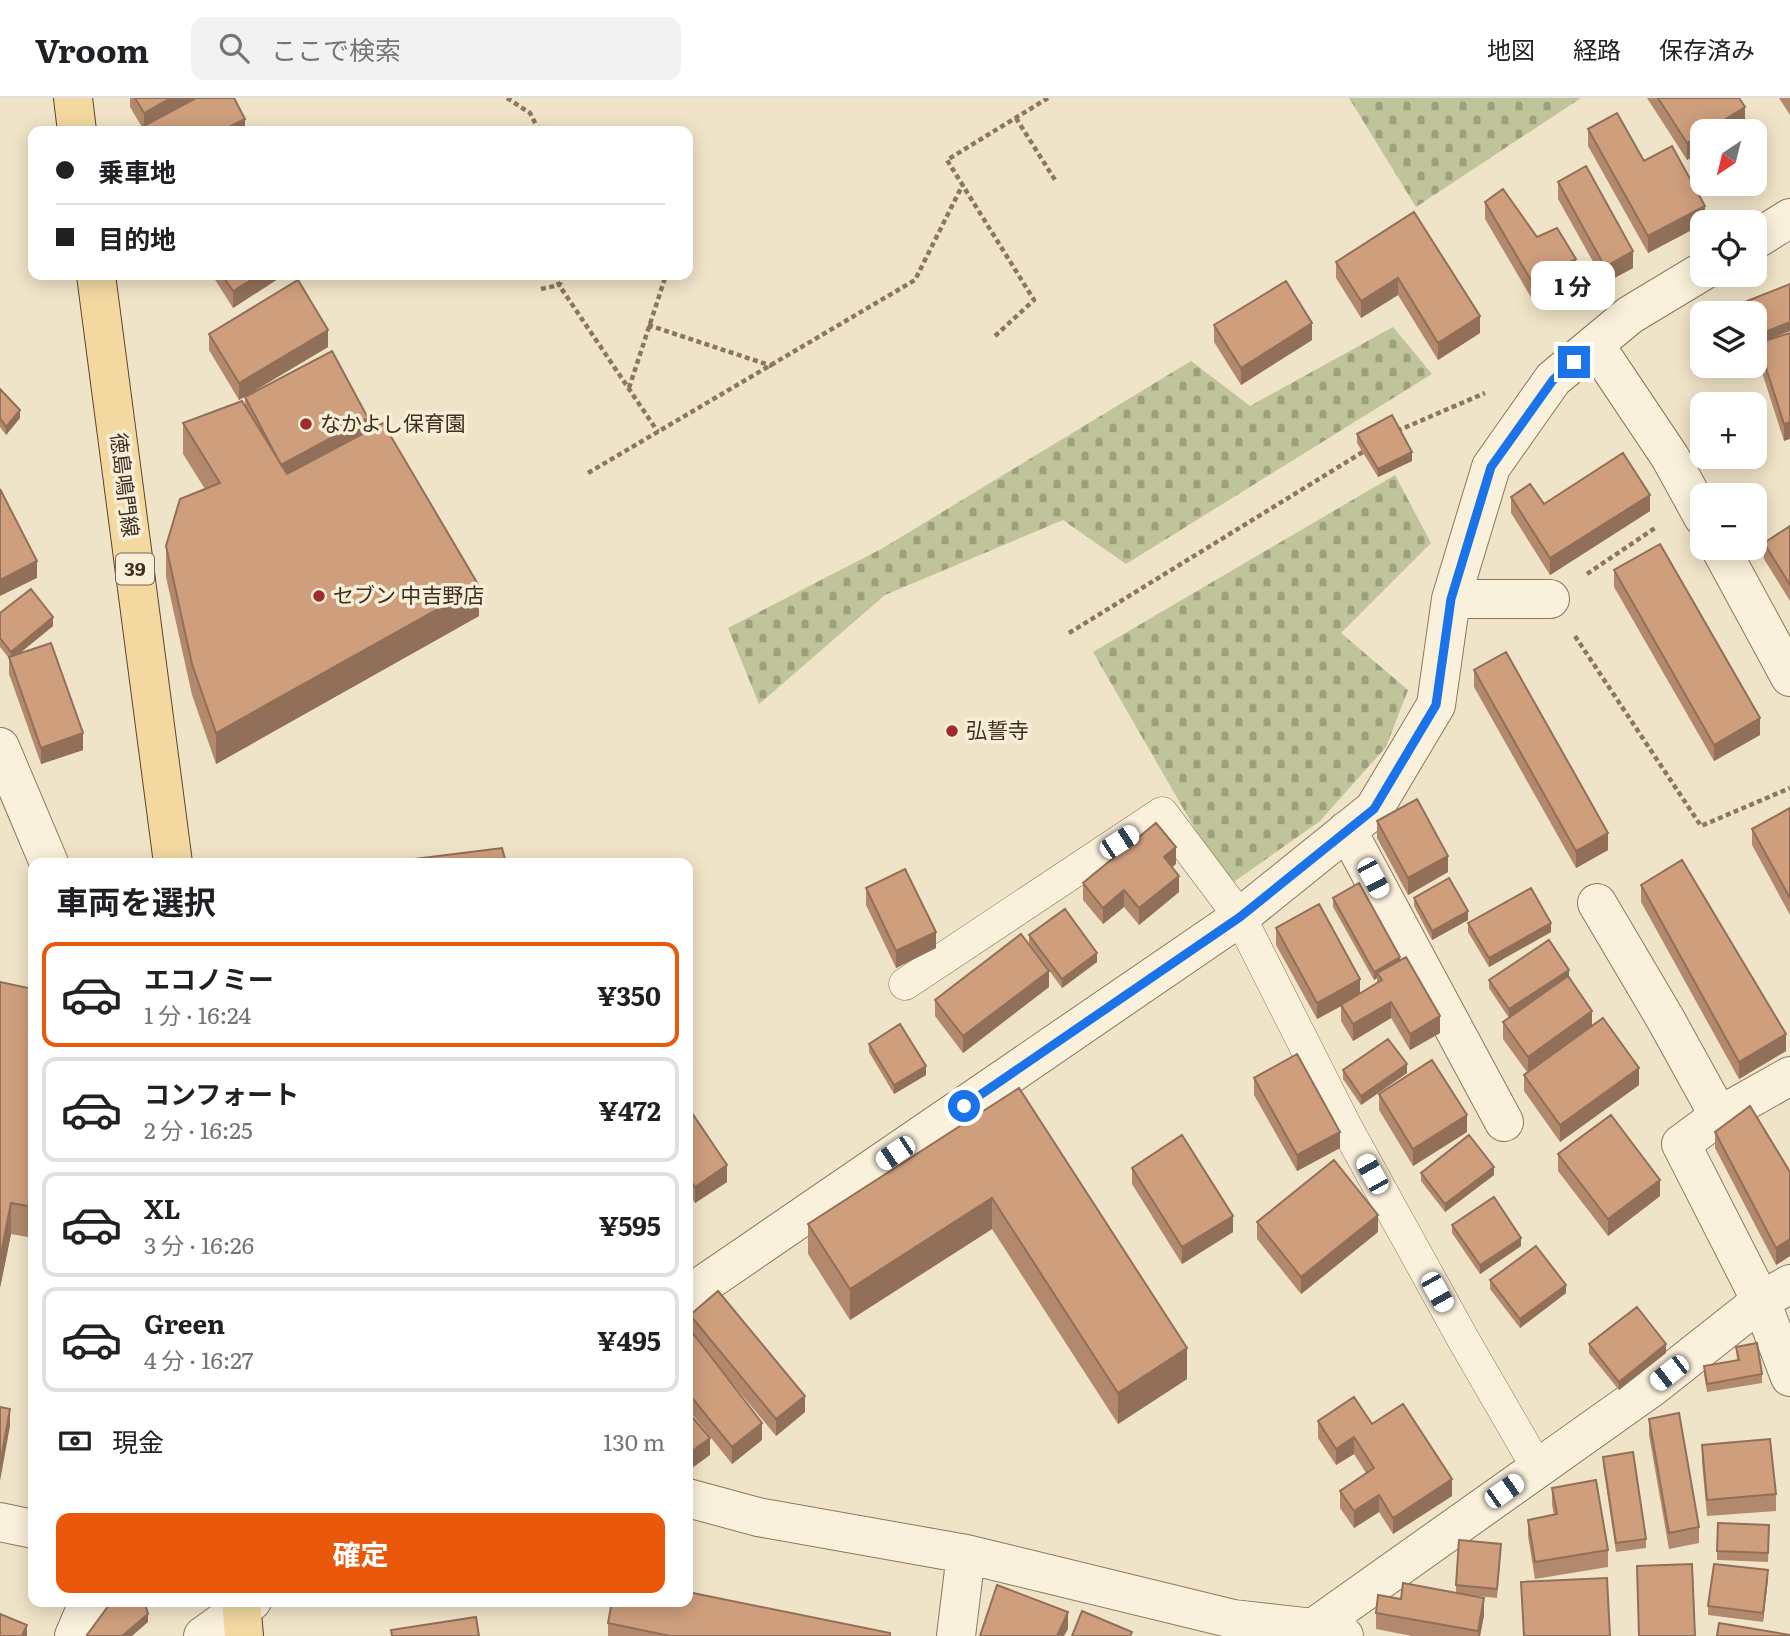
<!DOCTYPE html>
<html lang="ja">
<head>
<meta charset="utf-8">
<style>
  :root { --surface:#fff; --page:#f2f2f2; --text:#202124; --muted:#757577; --line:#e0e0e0; --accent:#ea580c }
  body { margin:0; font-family:Literata,"Noto Sans JP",serif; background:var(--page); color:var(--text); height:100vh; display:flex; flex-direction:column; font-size:26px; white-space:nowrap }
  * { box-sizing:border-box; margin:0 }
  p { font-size:23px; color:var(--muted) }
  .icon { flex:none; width:38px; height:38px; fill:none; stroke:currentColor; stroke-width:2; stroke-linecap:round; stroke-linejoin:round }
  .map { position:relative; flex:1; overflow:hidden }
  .details { position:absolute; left:28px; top:760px; width:665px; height:749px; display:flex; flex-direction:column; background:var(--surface); border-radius:14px; box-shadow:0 4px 18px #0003 }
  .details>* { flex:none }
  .hud { position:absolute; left:28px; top:28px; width:665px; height:154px; border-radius:14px; box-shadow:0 4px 18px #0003; display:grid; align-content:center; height:154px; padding:0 28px; background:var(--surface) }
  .needle { width:46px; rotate:215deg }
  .buttons { position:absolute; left:1690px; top:21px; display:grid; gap:14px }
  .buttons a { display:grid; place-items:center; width:77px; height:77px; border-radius:14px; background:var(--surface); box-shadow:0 4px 18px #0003; font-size:35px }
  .end { position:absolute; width:32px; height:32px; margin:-16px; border:9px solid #1a73e8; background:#fff; box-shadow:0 0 0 4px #fff }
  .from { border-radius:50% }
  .bubble { position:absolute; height:49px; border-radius:14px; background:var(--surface); box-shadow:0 4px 18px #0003; font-size:23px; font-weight:700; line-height:49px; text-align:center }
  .car { position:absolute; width:21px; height:42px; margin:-21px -10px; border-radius:9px; box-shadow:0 0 5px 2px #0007; background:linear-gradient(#fff 24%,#345 0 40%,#fff 0 76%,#345 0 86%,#fff 0) }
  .hud b { display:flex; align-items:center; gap:24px; height:66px; font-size:26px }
  .hud b+b { border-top:2px solid var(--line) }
  .hud i { width:18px; height:18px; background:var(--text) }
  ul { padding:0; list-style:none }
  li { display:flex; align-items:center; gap:21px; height:105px; margin:0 14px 10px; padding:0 14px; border:4px solid var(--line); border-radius:14px }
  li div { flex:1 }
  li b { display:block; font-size:26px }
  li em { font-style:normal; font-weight:700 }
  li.active { border-color:var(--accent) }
  li>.icon { width:63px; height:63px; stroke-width:1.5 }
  h2 { padding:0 28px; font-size:32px; line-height:84px }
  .pay { display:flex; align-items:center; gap:18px; height:77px; padding:0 28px; font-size:26px }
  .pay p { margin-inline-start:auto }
  .action { display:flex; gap:14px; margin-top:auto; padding:14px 28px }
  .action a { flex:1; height:80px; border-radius:14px; background:var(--accent); color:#fff; font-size:28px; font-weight:700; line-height:80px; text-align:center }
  header { display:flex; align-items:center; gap:42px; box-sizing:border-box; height:98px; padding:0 35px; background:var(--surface); border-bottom:2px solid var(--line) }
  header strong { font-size:33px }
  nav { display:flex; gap:38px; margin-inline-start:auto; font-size:24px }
  .search { width:490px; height:63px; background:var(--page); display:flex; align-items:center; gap:18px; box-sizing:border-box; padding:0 24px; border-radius:14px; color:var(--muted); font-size:26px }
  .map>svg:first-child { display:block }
</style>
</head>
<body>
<header>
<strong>Vroom</strong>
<div class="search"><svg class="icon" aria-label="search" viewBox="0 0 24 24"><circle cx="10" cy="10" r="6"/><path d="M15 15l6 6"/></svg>ここで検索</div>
<nav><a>地図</a><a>経路</a><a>保存済み</a></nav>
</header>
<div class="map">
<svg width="1790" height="1538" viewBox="0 0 1790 1538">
  <defs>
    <pattern id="cemetery-stones" width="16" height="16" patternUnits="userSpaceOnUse" patternTransform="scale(1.75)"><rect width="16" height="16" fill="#bfc49a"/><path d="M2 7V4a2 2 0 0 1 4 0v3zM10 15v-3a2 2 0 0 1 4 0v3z" fill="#9ca07d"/></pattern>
  </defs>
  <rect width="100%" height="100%" fill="#f0e4c8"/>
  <path fill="url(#cemetery-stones)" d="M1349 0H1581L1416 109Z
    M1393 229 1432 276 1126 466 1063 422 885 497 759 606 728 530 883 450 1191 263 1250 308Z
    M1395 377 1431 445 1341 535 1408 592 1386 649 1320 723 1228 788 1093 554Z"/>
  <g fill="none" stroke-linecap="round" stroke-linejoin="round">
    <defs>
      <path id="service" d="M905 886 1162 715 1240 819 1346 1029 1463 1241 1537 1369"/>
      <path id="minor" d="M1755 142 1790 120
        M1595 247 1670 359 1703 419
        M1720 450 1790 579
        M1451 501H1550
        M0 649 49 765
        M1347 732 1504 1024
        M1597 805 1666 922 1719 1018
        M1790 978 1719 1018 1681 1046 1761 1203 1790 1279
        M688 1197 1240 819 1374 711 1436 607 1451 501 1491 369 1553 281 1630 217 1703 173
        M688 1400 758 1419 966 1456 1233 1521 1313 1530 1344 1538
        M0 1424 33 1431
        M1313 1530 1651 1290 1761 1203 1790 1186
        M74 1538 89 1503
        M203 1538 252 1503
        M956 1538 966 1456"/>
      <path id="primary" d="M73 0 77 33
        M96 177 173 765
        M241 1503 244 1538"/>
    </defs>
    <use href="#service" stroke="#8d765c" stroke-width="33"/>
    <use href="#minor" stroke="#8d765c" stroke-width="40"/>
    <use href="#primary" stroke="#5b4430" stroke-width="40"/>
    <path stroke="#8d765c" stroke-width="4.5" stroke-dasharray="5 3.5" stroke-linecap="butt" d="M507 0 530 15 539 33
      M1016 20 1055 82
      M566 177 559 187 658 334
      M541 191 559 187 555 177
      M648 227 772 268
      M995 238 1034 202 947 62 1048 0
      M629 290 666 177
      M1397 333 1485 295
      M588 375 915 182 963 86
      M1587 476 1655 430
      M1069 535 1366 352
      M1575 538 1701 728 1790 690"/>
    <use href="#service" stroke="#faf1dc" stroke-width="32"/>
    <use href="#minor" stroke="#faf1dc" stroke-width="38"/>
    <use href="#primary" stroke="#f3d9a0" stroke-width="38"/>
  </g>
  <path fill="#b2896c" d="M130 0H234L245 33H140V30L142 29 130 9Z
    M1647 0H1739L1745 26 1703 33V52L1687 62Z
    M1779 0H1790V17Z
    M1588 31 1644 63 1705 124H1703V126L1648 155 1588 48Z
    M1558 84 1633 170 1605 185 1558 101Z
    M1485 104 1537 139 1576 178 1532 201 1485 121Z
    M1414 114 1480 235 1438 262 1398 197 1361 220 1336 180V164Z
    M212 177H284L233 210Z
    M1790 186V233L1766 242 1790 235 1784 343 1758 262V245L1760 244 1755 234V215H1748L1747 212V203Z
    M1214 227 1312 242 1241 287 1214 244Z
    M209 236 328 249 239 302 209 252Z
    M0 291 20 320 6 337 0 329Z
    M245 299 368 333 479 518 216 666 192 597 166 479V448L205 391 183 356V325L245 308Z
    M1357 336 1412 363 1378 379 1357 345Z
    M1511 399 1544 406 1650 413 1550 477 1511 415Z
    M1790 428V503L1764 461V445Z
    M1614 472 1760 637 1714 663 1614 489Z
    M0 515 53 528 19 556 83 652 41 666 9 576V560L0 549Z
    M1474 572 1608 752 1576 770 1474 589Z
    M1790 710V817L1752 747V731Z
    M1377 723 1448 774 1408 797 1377 740Z
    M1176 766 1172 769 1179 794 1139 827 1124 809 1103 826 1083 802V785Z
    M1641 787 1786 953 1739 981 1641 804Z
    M866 790 936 850 896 870 866 807Z
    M1333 800 1400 862 1440 935 1410 952 1391 920 1353 943 1341 923V908L1317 921 1276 847V830L1360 895 1377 885V880L1374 882 1333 809Z
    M1414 800 1468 822 1432 842 1414 808Z
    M1468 825 1551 834 1489 869 1468 834Z
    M1029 837 1097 864 1062 890 1029 845Z
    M1569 879 1592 927 1639 987 1560 1044 1524 993V977L1527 974 1503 941V924L1509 920 1489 890V882Z
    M1049 889 963 955 935 918V902Z
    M33 891V1140L11 1136 0 1190Z
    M869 946 926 977 894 996 869 954Z
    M1343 972 1407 975 1361 1007 1343 981Z
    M1254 980 1340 1050 1297 1073 1254 997Z
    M1019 990 1187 1281 1118 1326 992 1131 850 1222 808 1156V1126Z
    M1379 996 1467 1034 1413 1068 1379 1012Z
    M688 1009 727 1084 695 1105 688 1095Z
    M1715 1034 1790 1074V1158L1776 1167 1715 1050Z
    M1558 1056 1660 1098 1608 1138 1558 1073Z
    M1132 1070 1233 1134 1182 1166 1132 1086Z
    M1421 1075 1494 1077 1445 1114 1421 1083Z
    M1257 1124 1378 1134 1301 1196 1257 1141Z
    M1452 1127 1521 1148 1480 1176 1452 1135Z
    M1490 1182 1566 1195 1520 1230 1490 1191Z
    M690 1217 805 1314 776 1338 713 1262 762 1342 732 1366 688 1311V1229L690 1231Z
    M1589 1246 1666 1255 1619 1292 1589 1255Z
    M1736 1249 1762 1276V1285L1707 1294 1704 1276V1268L1737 1262Z
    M1649 1321 1699 1429V1445L1669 1451 1649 1337Z
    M1318 1323 1372 1326 1452 1398 1393 1436 1379 1414 1354 1430 1340 1410V1393L1366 1375 1354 1356 1336 1367 1318 1340Z
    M1702 1347 1776 1396V1413L1707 1418 1702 1364Z
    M1603 1359 1646 1441V1450L1616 1454 1603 1367Z
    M1552 1390 1608 1452V1469L1535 1481 1528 1438V1422L1554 1417 1552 1407Z
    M1769 1427 1768 1464 1717 1462V1453Z
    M1501 1455 1497 1500 1467 1497 1484 1517 1480 1538H1412L1376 1531V1515L1401 1501 1456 1495V1487Z
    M1768 1481 1763 1524 1708 1517V1508Z
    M608 1525 890 1538H608Z"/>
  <path fill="#916f58" d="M171 0H200L144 32V15Z
    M1745 9V26L1733 33H1706Z
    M245 21V33H221Z
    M1703 36V52L1687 62V45Z
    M1705 108V124H1703V126L1648 155V138Z
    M1633 153V170L1605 185V169Z
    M1576 161V178L1532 201V184Z
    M259 177H284L233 210V193Z
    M1398 180V197L1361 220V203Z
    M1480 218V235L1438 262V245Z
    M1790 224V233L1760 245V236Z
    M1312 225V242L1241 287V270Z
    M328 232V249L239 302V285Z
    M20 312V320L6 337V329Z
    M368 320V336L281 384V367Z
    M1790 324V341L1784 343V326Z
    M1412 354V363L1378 379V371Z
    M1650 397V413L1550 477V460Z
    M37 463V480L0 498V482Z
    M479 488V518L216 666V635Z
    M53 519V528L11 562V554Z
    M1760 620V637L1714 663V647Z
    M83 635V652L41 666V650Z
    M1608 735V752L1576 770V753Z
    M1176 749V766L1164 776V759Z
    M1448 758V774L1408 797V780Z
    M1179 778V794L1139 827V810Z
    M1124 792V809L1103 826V810Z
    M1468 813V822L1432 842V833Z
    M1551 825V834L1489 869V860Z
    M936 834V850L896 870V853Z
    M1097 855V864L1062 890V881Z
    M1400 859V867L1377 875V880L1374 882V874Z
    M1569 872V880L1509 920V911Z
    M1049 873V889L963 955V938Z
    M1360 881V898L1317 921V905Z
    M1391 904V920L1353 943V926Z
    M1592 913V929L1528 975V959Z
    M1440 918V935L1410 952V936Z
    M1786 936V953L1739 981V964Z
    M1407 966V975L1361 1007V998Z
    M926 968V977L894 996V987Z
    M1639 970V987L1560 1044V1027Z
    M1467 1017V1034L1413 1068V1051Z
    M1340 1034V1050L1297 1073V1057Z
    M727 1067V1084L695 1105V1089Z
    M1494 1069V1077L1445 1114V1106Z
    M1660 1082V1098L1608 1138V1121Z
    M992 1100V1131L850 1222V1191Z
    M11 1105V1136L0 1190V1160Z
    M1378 1117V1134L1301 1196V1179Z
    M1233 1118V1134L1182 1166V1149Z
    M1521 1140V1148L1480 1176V1167Z
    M1790 1141V1158L1776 1167V1150Z
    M1566 1187V1195L1520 1230V1221Z
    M1666 1246V1255L1619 1292V1284Z
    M1187 1250V1281L1118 1326V1295Z
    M805 1298V1314L776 1338V1321Z
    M10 1311V1328L0 1383V1366Z
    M762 1325V1342L732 1366V1349Z
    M1354 1339V1356L1336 1367V1351Z
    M710 1340V1357L688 1373V1356Z
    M1452 1381V1398L1393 1436V1420Z
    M1379 1397V1414L1354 1430V1413Z
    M1768 1472V1481L1763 1524V1515Z
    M1484 1500V1517L1480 1538H1478Z
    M1068 1514V1531L1064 1538H1057Z
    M148 1516V1524L132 1538H122Z
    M27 1527V1538H22Z"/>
  <path fill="#cf9f7d" stroke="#916f58" stroke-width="2" d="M135 0H171L144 15Z
    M196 0H234L245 21 221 33H142L140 30Z
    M1658 0H1739L1745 9 1706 33H1703V36L1687 45Z
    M1617 15 1644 63 1672 48 1705 108 1648 138 1588 31Z
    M1586 68 1633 153 1605 169 1558 84Z
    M1503 91 1537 139 1557 130 1576 161 1532 184 1485 104Z
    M1414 114 1480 218 1438 245 1398 180 1361 203 1336 164Z
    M222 177H259L233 193Z
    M298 182 328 232 239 285 209 236Z
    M1286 183 1312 225 1241 270 1214 227Z
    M1790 186V224L1760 236 1755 225V215H1751L1747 203Z
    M1790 235V324L1784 326 1758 245Z
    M332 253 368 320 281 367 245 299Z
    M0 291 20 312 6 329 0 320Z
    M242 303 287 376 383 325 479 488 216 635 192 566 166 448 180 401 220 385 183 325Z
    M1392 317 1412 354 1378 371 1357 336Z
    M1623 355 1650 397 1550 460 1511 399 1530 386 1544 406Z
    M0 391 37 463 0 482Z
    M1790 428V487L1764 445Z
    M1660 446 1760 620 1714 647 1614 472Z
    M31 491 53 519 11 554 0 540V515Z
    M51 545 83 635 41 650 9 559Z
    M1506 554 1608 735 1576 753 1474 572Z
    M1417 701 1448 758 1408 780 1377 723Z
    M1790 710V800L1752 731Z
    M1156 725 1176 749 1164 759 1179 778 1139 810 1124 792 1103 810 1083 785Z
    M502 750 506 765H382Z
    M1682 762 1786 936 1739 964 1641 787Z
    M905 771 936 834 896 853 866 790Z
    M1449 780 1468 813 1432 833 1414 800Z
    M1359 785 1400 859 1374 874 1333 800Z
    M1531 790 1551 825 1489 860 1468 825Z
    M1319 806 1360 881 1317 905 1276 830Z
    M1065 811 1097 855 1062 881 1029 837Z
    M1021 836 1049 873 963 938 935 902Z
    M1549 842 1569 872 1509 911 1489 882Z
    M1406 859 1440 918 1410 936 1391 904 1353 926 1341 907 1382 882 1377 875Z
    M1568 878 1592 913 1528 959 1503 924Z
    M0 884 33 891V1109L11 1105 0 1160Z
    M1603 920 1639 970 1560 1027 1524 977Z
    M900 926 926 968 894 987 869 946Z
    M1388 941 1407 966 1361 998 1343 972Z
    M1297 956 1340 1034 1297 1057 1254 980Z
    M1432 962 1467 1017 1413 1051 1379 996Z
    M1019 990 1187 1250 1118 1295 992 1100 850 1191 808 1126Z
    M1750 1008 1790 1074V1141L1776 1150 1715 1034Z
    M688 1009 727 1067 695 1089 688 1078Z
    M1611 1017 1660 1082 1608 1121 1558 1056Z
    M1182 1037 1233 1118 1182 1149 1132 1070Z
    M1469 1037 1494 1069 1445 1106 1421 1075Z
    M1334 1062 1378 1117 1301 1179 1257 1124Z
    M1494 1099 1521 1140 1480 1167 1452 1127Z
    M1536 1148 1566 1187 1520 1221 1490 1182Z
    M718 1193 805 1298 776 1321 690 1217Z
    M1637 1209 1666 1246 1619 1284 1589 1246Z
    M688 1229 762 1325 732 1349 688 1295Z
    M1757 1245 1762 1276 1707 1286 1704 1268 1739 1262 1736 1249Z
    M1354 1299 1372 1326 1403 1306 1452 1381 1393 1420 1379 1397 1354 1413 1340 1393 1374 1370 1354 1339 1336 1351 1318 1323Z
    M0 1309 10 1311 0 1366Z
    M688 1314 710 1340 688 1356Z
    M1679 1315 1699 1429 1669 1435 1649 1321Z
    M1770 1341 1776 1396 1707 1402 1702 1347Z
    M1633 1354 1646 1441 1616 1445 1603 1359Z
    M1596 1382 1608 1452 1535 1464 1528 1422 1557 1416 1552 1390Z
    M1718 1425 1769 1427 1768 1455 1717 1453Z
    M1459 1442 1501 1446 1497 1491 1456 1487Z
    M1692 1466 1695 1538H1639L1637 1468Z
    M1714 1466 1768 1472 1763 1515 1708 1508Z
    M1607 1480 1610 1538H1524L1521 1484Z
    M1403 1485 1484 1500 1478 1533 1376 1515 1378 1497 1401 1501Z
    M997 1487 1068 1514 1057 1538H980Z
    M688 1494 890 1535V1538H670L608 1525 612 1503H688Z
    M112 1503H144L148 1516 122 1538H88L87 1537Z
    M1082 1513 1132 1534 1130 1538H1072Z
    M0 1516 27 1527 22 1538H0Z
    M476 1519 479 1538H392L391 1532Z
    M1719 1525 1790 1537V1538H1717Z"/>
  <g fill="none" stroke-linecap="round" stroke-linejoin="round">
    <path stroke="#1a73e8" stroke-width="9" d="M964 1008 1240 819 1374 711 1436 607 1451 501 1491 369 1553 282 1574 264"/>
  </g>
  <g fill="#9e2a2b" stroke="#f7eed8" stroke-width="2.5">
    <circle cx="306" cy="326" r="7"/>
    <circle cx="319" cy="498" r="7"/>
    <circle cx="952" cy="633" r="7"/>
  </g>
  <g text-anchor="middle" stroke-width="7" stroke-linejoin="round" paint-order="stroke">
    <rect fill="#f7eed8" stroke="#756857" stroke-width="2" x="116" y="455.5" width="38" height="31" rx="5"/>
    <g font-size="19" font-weight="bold" fill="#3d2e20">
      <text x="135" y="478">39</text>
    </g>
    <g font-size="21" fill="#3d2e20" stroke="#f7eed8" text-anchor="start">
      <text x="320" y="333">なかよし保育園</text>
      <text x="333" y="505">セブン 中吉野店</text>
      <text x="966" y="640">弘誓寺</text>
    </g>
    <g font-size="21" fill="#3d2e20" stroke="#f7eed8">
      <text transform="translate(124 387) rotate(83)" y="7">徳島鳴門線</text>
    </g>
  </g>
</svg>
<div class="buttons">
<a><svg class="needle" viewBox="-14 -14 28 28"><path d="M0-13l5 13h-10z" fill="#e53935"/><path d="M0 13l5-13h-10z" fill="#757577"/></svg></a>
<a><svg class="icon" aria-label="locate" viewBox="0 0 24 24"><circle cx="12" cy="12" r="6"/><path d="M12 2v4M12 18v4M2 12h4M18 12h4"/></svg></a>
<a><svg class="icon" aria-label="layers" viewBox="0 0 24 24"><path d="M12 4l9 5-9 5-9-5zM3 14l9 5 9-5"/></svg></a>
<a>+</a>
<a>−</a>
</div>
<i class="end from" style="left:964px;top:1008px"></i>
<i class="end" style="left:1574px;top:264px"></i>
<div class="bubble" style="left:1531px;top:163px;width:84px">1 分</div>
<i class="car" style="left:1119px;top:744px;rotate:57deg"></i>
<i class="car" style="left:1373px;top:780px;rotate:152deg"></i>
<i class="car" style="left:895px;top:1055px;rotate:236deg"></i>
<i class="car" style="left:1372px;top:1076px;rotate:331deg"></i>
<i class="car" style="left:1437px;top:1194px;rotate:151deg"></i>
<i class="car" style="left:1669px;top:1275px;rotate:232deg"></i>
<i class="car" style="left:1504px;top:1393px;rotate:55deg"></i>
<div class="hud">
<b><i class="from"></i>乗車地</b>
<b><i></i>目的地</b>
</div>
<section class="details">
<h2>車両を選択</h2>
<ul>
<li class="active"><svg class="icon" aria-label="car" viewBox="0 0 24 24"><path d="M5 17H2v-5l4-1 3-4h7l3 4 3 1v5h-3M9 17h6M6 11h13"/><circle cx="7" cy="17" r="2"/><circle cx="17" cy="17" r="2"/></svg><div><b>エコノミー</b><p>1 分 · 16:24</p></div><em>¥350</em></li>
<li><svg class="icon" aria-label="car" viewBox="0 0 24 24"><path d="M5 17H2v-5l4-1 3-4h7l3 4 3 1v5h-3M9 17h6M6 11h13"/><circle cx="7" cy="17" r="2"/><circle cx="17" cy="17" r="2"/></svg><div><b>コンフォート</b><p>2 分 · 16:25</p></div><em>¥472</em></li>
<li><svg class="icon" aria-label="car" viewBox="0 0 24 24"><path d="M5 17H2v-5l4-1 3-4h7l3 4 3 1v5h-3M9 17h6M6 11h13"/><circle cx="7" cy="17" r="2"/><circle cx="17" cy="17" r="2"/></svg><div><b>XL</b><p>3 分 · 16:26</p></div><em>¥595</em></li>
<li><svg class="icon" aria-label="car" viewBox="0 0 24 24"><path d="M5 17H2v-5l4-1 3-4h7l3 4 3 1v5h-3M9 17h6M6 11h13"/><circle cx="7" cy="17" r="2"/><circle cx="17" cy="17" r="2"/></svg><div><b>Green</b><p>4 分 · 16:27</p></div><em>¥495</em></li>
</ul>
<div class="pay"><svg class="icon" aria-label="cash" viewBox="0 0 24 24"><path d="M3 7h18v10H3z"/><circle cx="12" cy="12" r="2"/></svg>現金<p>130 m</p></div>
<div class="action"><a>確定</a></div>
</section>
</div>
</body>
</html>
